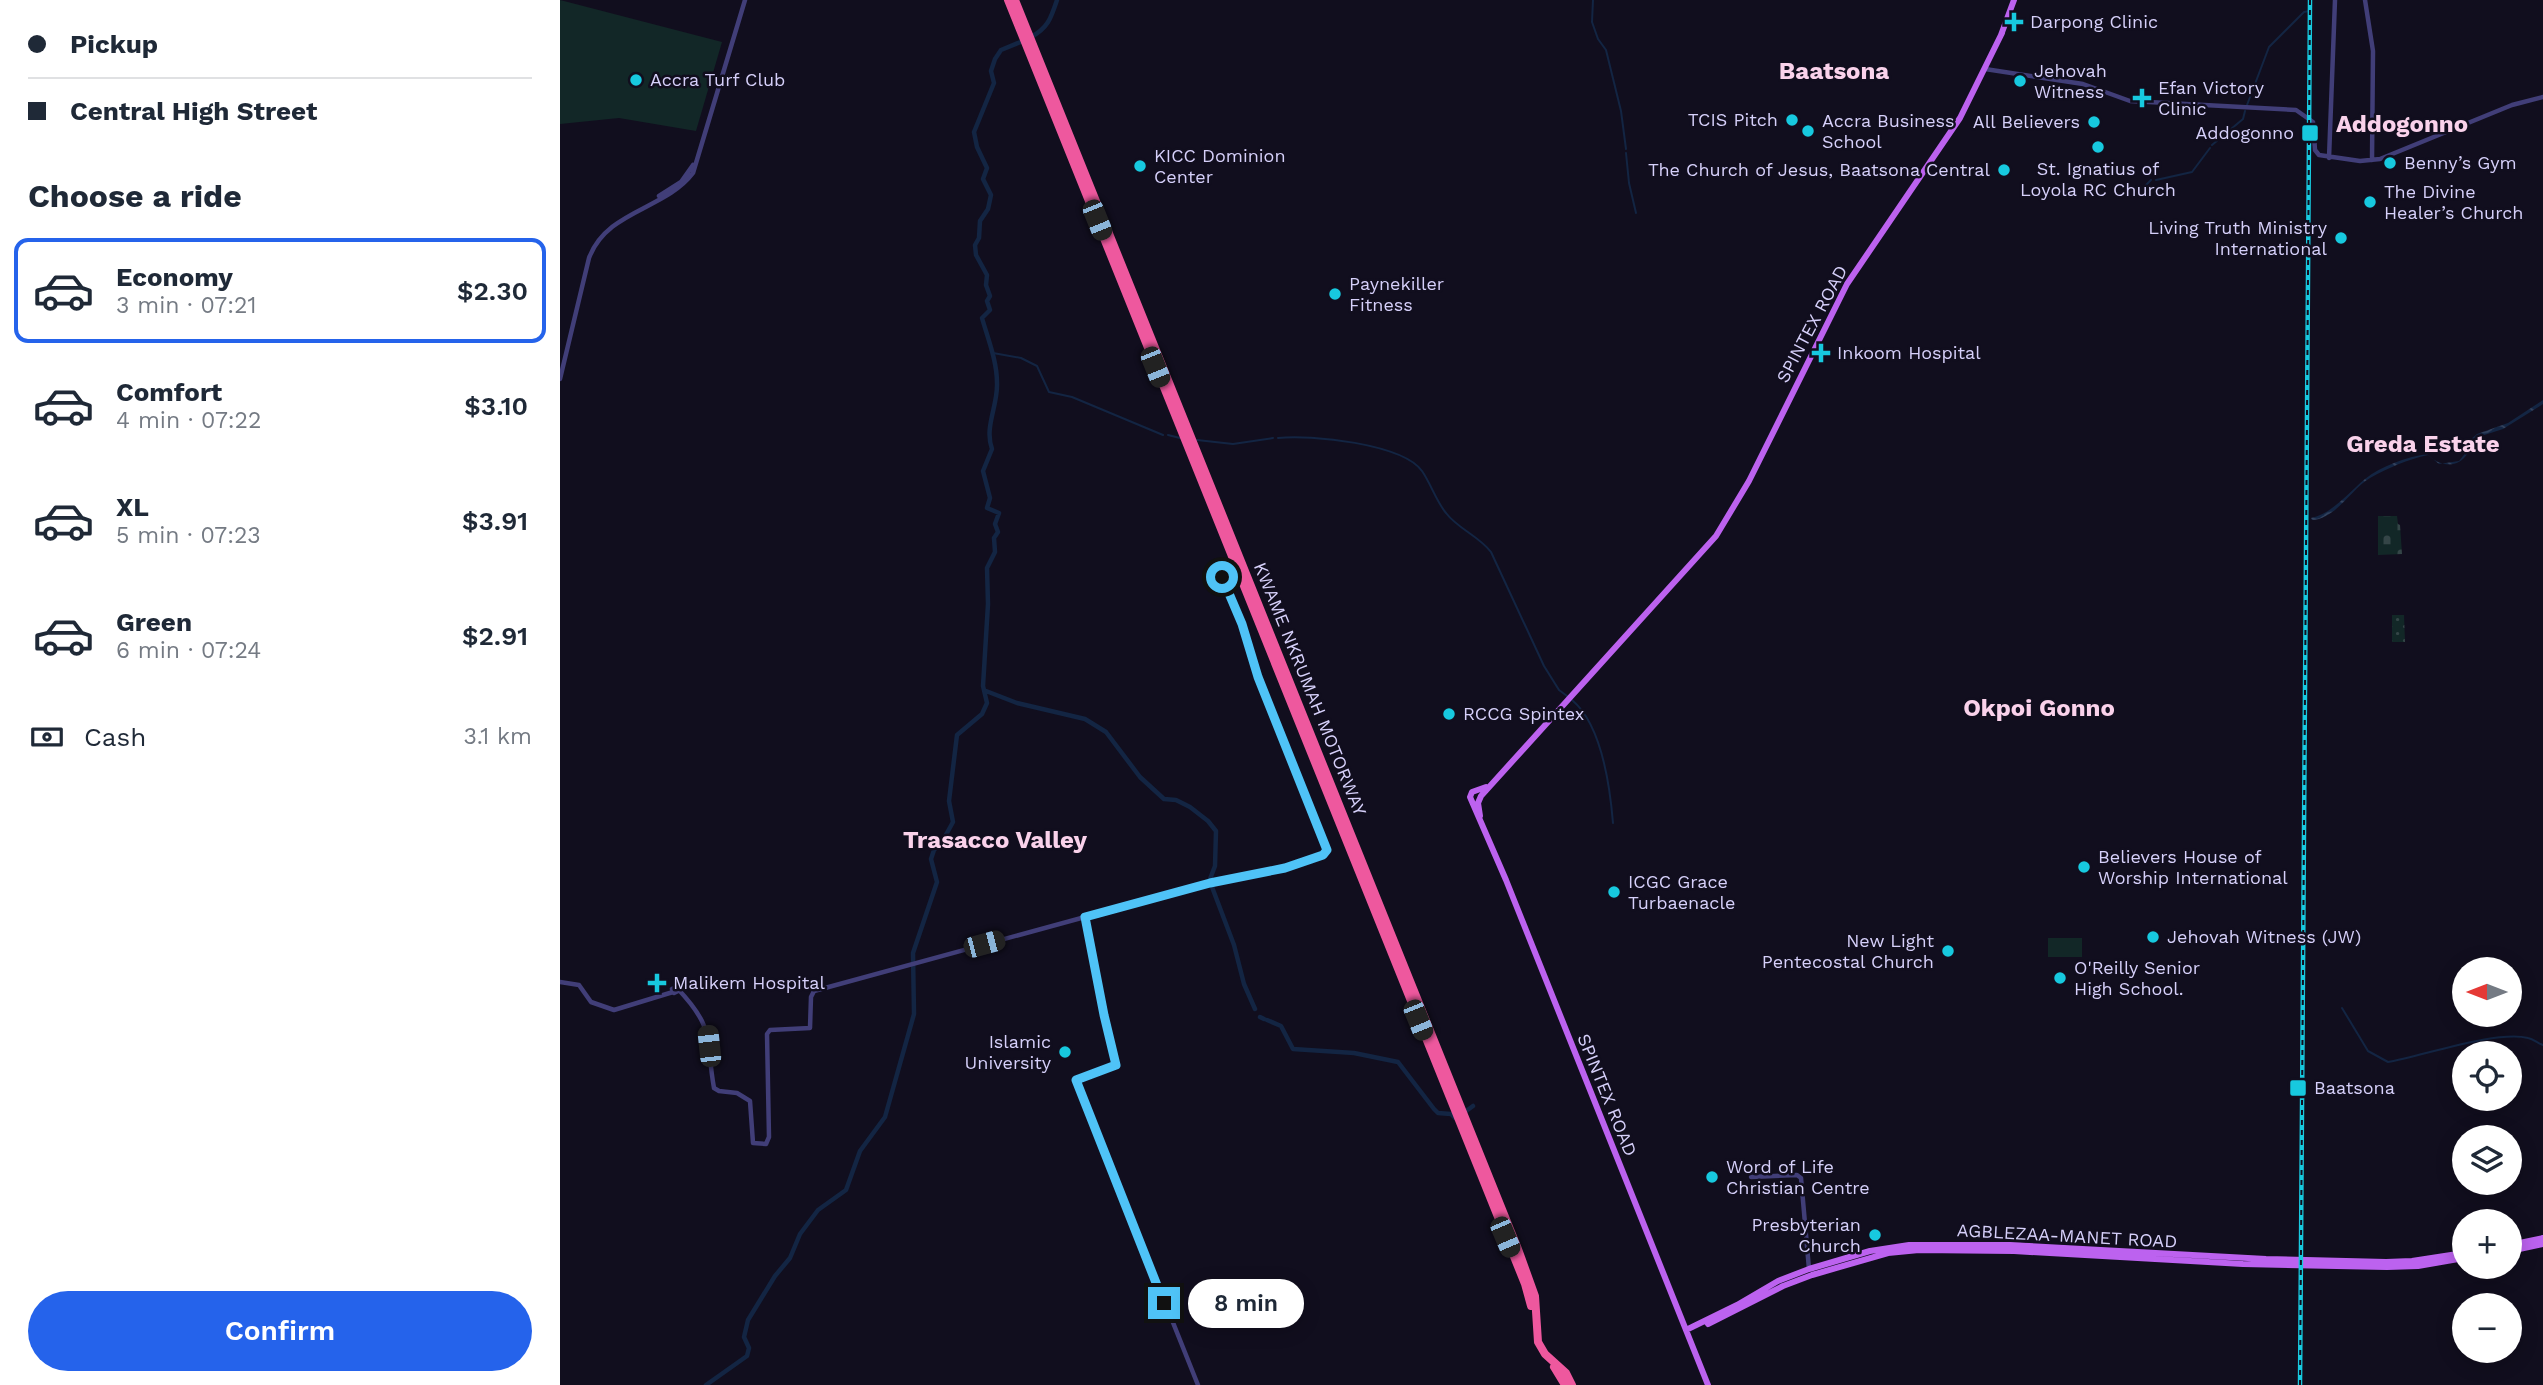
<!DOCTYPE html>
<html lang="en">
<head>
<meta charset="utf-8">
<style>
  :root { --surface:#fff; --page:#f2f2f3; --text:#1f2937; --muted:#747a83; --line:#e0e1e3; --accent:#2563eb }
  body { margin:0; font-family:"Work Sans",sans-serif; background:var(--page); color:var(--text); height:100vh; display:flex; flex-direction:column; font-size:26px; white-space:nowrap }
  * { box-sizing:border-box; margin:0 }
  p { font-size:23px; color:var(--muted) }
  .icon { flex:none; width:38px; height:38px; fill:none; stroke:currentColor; stroke-width:2; stroke-linecap:round; stroke-linejoin:round }
  .map { position:relative; flex:1; overflow:hidden }
  .side { display:flex; flex-direction:column; background:var(--surface); width:560px }
  .side>* { flex:none }
  .hud { display:grid; align-content:center; height:154px; padding:0 28px; background:var(--surface) }
  .needle { width:46px; rotate:270deg }
  .controls { position:absolute; left:1892px; top:957px; display:grid; gap:14px }
  .controls a { display:grid; place-items:center; width:70px; height:70px; border-radius:50%; background:var(--surface); box-shadow:0 4px 18px #0003; font-size:35px }
  .end { position:absolute; width:32px; height:32px; margin:-16px; border:9px solid #4fc3f7; background:#111; box-shadow:0 0 0 4px #111 }
  .from { border-radius:50% }
  .bubble { position:absolute; height:49px; border-radius:24px; background:var(--surface); box-shadow:0 4px 18px #0003; font-size:23px; font-weight:600; line-height:49px; text-align:center }
  .car { position:absolute; width:21px; height:42px; margin:-21px -10px; border-radius:9px; box-shadow:0 0 5px 2px #0007; background:linear-gradient(#222 24%,#8ab4d8 0 40%,#222 0 76%,#8ab4d8 0 86%,#222 0) }
  .hud b { display:flex; align-items:center; gap:24px; height:66px; font-size:26px }
  .hud b+b { border-top:2px solid var(--line) }
  .hud i { width:18px; height:18px; background:var(--text) }
  ul { padding:0; list-style:none }
  li { display:flex; align-items:center; gap:21px; height:105px; margin:0 14px 10px; padding:0 14px; border:4px solid transparent; border-radius:14px }
  li div { flex:1 }
  li b { display:block; font-size:26px }
  li em { font-style:normal; font-weight:600 }
  li.active { border-color:var(--accent) }
  li>.icon { width:63px; height:63px; stroke-width:1.5 }
  h2 { padding:0 28px; font-size:32px; line-height:84px }
  .pay { display:flex; align-items:center; gap:18px; height:77px; padding:0 28px; font-size:26px }
  .pay p { margin-inline-start:auto }
  .button { display:flex; gap:14px; margin-top:auto; padding:14px 28px }
  .button a { flex:1; height:80px; border-radius:42px; background:var(--accent); color:#fff; font-size:28px; font-weight:600; line-height:80px; text-align:center }
  main { display:flex; flex:1; min-height:0 }
  .map>svg:first-child { display:block }
</style>
</head>
<body>
<main>
<section class="side">
<div class="hud">
<b><i class="from"></i>Pickup</b>
<b><i></i>Central High Street</b>
</div>
<h2>Choose a ride</h2>
<ul>
<li class="active"><svg class="icon" aria-label="car" viewBox="0 0 24 24"><path d="M5 17H2v-5l4-1 3-4h7l3 4 3 1v5h-3M9 17h6M6 11h13"/><circle cx="7" cy="17" r="2"/><circle cx="17" cy="17" r="2"/></svg><div><b>Economy</b><p>3 min · 07:21</p></div><em>$2.30</em></li>
<li><svg class="icon" aria-label="car" viewBox="0 0 24 24"><path d="M5 17H2v-5l4-1 3-4h7l3 4 3 1v5h-3M9 17h6M6 11h13"/><circle cx="7" cy="17" r="2"/><circle cx="17" cy="17" r="2"/></svg><div><b>Comfort</b><p>4 min · 07:22</p></div><em>$3.10</em></li>
<li><svg class="icon" aria-label="car" viewBox="0 0 24 24"><path d="M5 17H2v-5l4-1 3-4h7l3 4 3 1v5h-3M9 17h6M6 11h13"/><circle cx="7" cy="17" r="2"/><circle cx="17" cy="17" r="2"/></svg><div><b>XL</b><p>5 min · 07:23</p></div><em>$3.91</em></li>
<li><svg class="icon" aria-label="car" viewBox="0 0 24 24"><path d="M5 17H2v-5l4-1 3-4h7l3 4 3 1v5h-3M9 17h6M6 11h13"/><circle cx="7" cy="17" r="2"/><circle cx="17" cy="17" r="2"/></svg><div><b>Green</b><p>6 min · 07:24</p></div><em>$2.91</em></li>
</ul>
<div class="pay"><svg class="icon" aria-label="cash" viewBox="0 0 24 24"><path d="M3 7h18v10H3z"/><circle cx="12" cy="12" r="2"/></svg>Cash<p>3.1 km</p></div>
<div class="button"><a>Confirm</a></div>
</section>
<div class="map">
<svg width="1983" height="1385" viewBox="0 0 1983 1385">
  <defs>
    <pattern id="cemetery-stones" width="16" height="16" patternUnits="userSpaceOnUse" patternTransform="scale(1.75)"><rect width="16" height="16" fill="#122727"/><path d="M2 7V4a2 2 0 0 1 4 0v3zM10 15v-3a2 2 0 0 1 4 0v3z" fill="#344547"/></pattern>
    <pattern id="park-dots" width="8" height="8" patternUnits="userSpaceOnUse" patternTransform="scale(1.75)"><rect width="8" height="8" fill="#122727"/><path d="M2 2h.1M6 6h.1" fill="none" stroke="#344547" stroke-width="1.8" stroke-linecap="round"/></pattern>
    <pattern id="water-waves" width="16" height="10" patternUnits="userSpaceOnUse" patternTransform="scale(1.75)"><rect width="16" height="10" fill="#132543"/><path d="M0 5q4-4 8 0t8 0" fill="none" stroke="#35445f"/></pattern>
  </defs>
  <rect width="100%" height="100%" fill="#110e1e"/>
  <path fill="url(#cemetery-stones)" d="M1818 516H1837L1838 524 1840 525 1842 554 1818 555Z"/>
  <path fill="url(#park-dots)" d="M1832 615H1844L1845 642H1832Z"/>
  <path fill="#122727" d="M0 0 162 42 136 131 59 118 0 124Z
    M1488 938H1522V957H1488Z"/>
  <path fill="url(#water-waves)" d="M1983 400V404L1943 429 1915 438C1911 443 1911 448 1908 453 1897 470 1880 466 1868 455 1848 459 1828 468 1810 478 1791 489 1776 519 1752 520L1751 518C1772 514 1789 492 1805 479 1821 466 1847 457 1867 454L1879 464 1899 461 1907 451 1910 440 1917 434 1948 423Z"/>
  <g fill="none" stroke-linecap="round" stroke-linejoin="round">
    <path stroke="#132543" stroke-width="2" d="M1033 0 1032 22 1038 39 1046 50 1061 111 1066 149
      M1687 105 1709 47 1744 12 1749 11
      M1652 145 1683 119 1685 111
      M1066 153 1069 183 1076 213
      M1596 180 1632 172 1650 148
      M1570 191 1581 190 1591 180
      M433 353 461 358 477 366 489 392 512 397 603 435
      M608 435 620 438
      M718 438C750 434 843 444 862 471 871 484 876 501 886 513 898 529 919 536 931 552L984 666 999 690 1007 696
      M637 440 673 444 713 438
      M1012 700C1042 725 1050 787 1053 823
      M1782 1008 1808 1051 1828 1062C1863 1056 1936 1030 1968 1038 1974 1039 1977 1043 1983 1045"/>
    <path stroke="#132543" stroke-width="4.5" d="M471 37C488 28 491 18 497 0
      M426 691 457 703 525 719 546 732 580 777 604 799 616 800 630 807 648 821 656 831 655 866 650 879
      M652 887 674 945 684 984 695 1009
      M700 1017 704 1019
      M707 1020 721 1026 733 1049 794 1053 838 1062 874 1109 878 1113 891 1114 895 1118
      M902 1114 913 1106
      M146 1385 187 1356 189 1348 184 1337 188 1320 215 1276 230 1258 240 1234 258 1210 286 1190 300 1151 325 1117 354 1014 353 953 377 882 371 859 374 850 382 842 393 822 389 801 397 735 422 714 427 703 423 686 428 604 427 568 435 552 434 538 438 532 435 524 439 513 427 508 430 498 423 471 432 449C424 427 438 406 437 383 437 361 428 339 422 318L430 310 427 301 430 296 426 285 427 275 416 255 415 245 419 238 420 221 428 209 431 195 423 179 427 168 417 147 414 132 434 83 431 71 435 59 441 50 463 41"/>
    <path stroke="#413e78" stroke-width="4.5" d="M1805 0 1813 51 1812 160
      M1425 69 1523 84 1570 101 1736 110 1753 122 1755 150 1759 155 1800 161 1820 159 1952 105 1983 97
      M1769 158 1775 0
      M99 196 121 182 133 165
      M0 379 29 258C47 210 105 210 133 173L185 0
      M525 917 544 1015 556 1065 516 1080 638 1385
      M0 982 19 985 31 1002 54 1010 113 992
      M116 987 118 991 114 993 112 989Z
      M117 988C156 1029 145 1038 154 1088L159 1091 177 1093 190 1101 193 1143 206 1144 209 1137 207 1034 210 1030 250 1028 251 997 254 991 631 888 725 868 766 853 767 848 701 685 682 624 662 577 677 572
      M1191 1177 1237 1175 1241 1178 1249 1269"/>
    <path stroke="#bc62ef" stroke-width="6" d="M1441 35 1454 0
      M926 787 912 792 910 797 946 880 1148 1385
      M920 816 918 803 921 796 1156 536 1189 481 1287 284 1400 118 1442 33
      M1950 1245 1983 1238
      M1950 1251 1983 1244
      M1148 1324 1223 1286 1252 1275 1328 1253 1359 1250 1454 1251 1683 1264 1827 1267 1858 1266 1904 1258
      M1126 1330 1177 1305 1218 1281 1249 1269 1310 1251 1349 1245H1450L1706 1259 1826 1262 1852 1261 1904 1253"/>
    <path stroke="#ee589e" stroke-width="8" d="M448 0 965 1284 971 1306
      M455 0 958 1249 975 1296 978 1342 985 1354 1006 1373 1012 1385
      M994 1367 1005 1385"/>
    <defs>
      <path id="rail" d="M1740 1385 1750 0"/>
    </defs>
    <use href="#rail" stroke="#17c9df" stroke-width="4.5"/>
    <use href="#rail" stroke="#110e1e" stroke-width="2" stroke-dasharray="5" stroke-linecap="butt"/>
  </g>
  <g fill="none" stroke-linecap="round" stroke-linejoin="round">
    <path stroke="#4fc3f7" stroke-width="9" d="M604 1303 516 1080 556 1065 544 1015 525 917 650 883 725 868 763 855 767 850 698 677 682 624 662 577"/>
  </g>
  <g fill="#17c9df" stroke="#110e1e" stroke-width="2.5">
    <path d="M1450.5 11.5h7v7h7v7h-7v7h-7v-7h-7v-7h7z"/>
    <circle cx="76" cy="80" r="7"/>
    <circle cx="1460" cy="81" r="7"/>
    <path d="M1578.5 87.5h7v7h7v7h-7v7h-7v-7h-7v-7h7z"/>
    <circle cx="1232" cy="120" r="7"/>
    <circle cx="1534" cy="122" r="7"/>
    <circle cx="1248" cy="131" r="7"/>
    <rect x="1741" y="124" width="18" height="18" rx="3.5"/>
    <circle cx="1538" cy="147" r="7"/>
    <circle cx="1830" cy="163" r="7"/>
    <circle cx="580" cy="166" r="7"/>
    <circle cx="1444" cy="170" r="7"/>
    <circle cx="1810" cy="202" r="7"/>
    <circle cx="1781" cy="238" r="7"/>
    <circle cx="775" cy="294" r="7"/>
    <path d="M1257.5 342.5h7v7h7v7h-7v7h-7v-7h-7v-7h7z"/>
    <circle cx="889" cy="714" r="7"/>
    <circle cx="1524" cy="867" r="7"/>
    <circle cx="1054" cy="892" r="7"/>
    <circle cx="1593" cy="937" r="7"/>
    <circle cx="1388" cy="951" r="7"/>
    <circle cx="1500" cy="978" r="7"/>
    <path d="M93.5 972.5h7v7h7v7h-7v7h-7v-7h-7v-7h7z"/>
    <circle cx="505" cy="1052" r="7"/>
    <rect x="1729" y="1079" width="18" height="18" rx="3.5"/>
    <circle cx="1152" cy="1177" r="7"/>
    <circle cx="1315" cy="1235" r="7"/>
  </g>
  <g text-anchor="middle" stroke-width="5" stroke-linejoin="round" paint-order="stroke">
    <g font-size="18" fill="#d6d0fa" stroke="#110e1e" text-anchor="start">
      <text x="1470" y="28">Darpong Clinic</text>
      <text x="1474" y="77">Jehovah<tspan x="1474" dy="21">Witness</tspan></text>
      <text x="90" y="86">Accra Turf Club</text>
      <text x="1598" y="94">Efan Victory<tspan x="1598" dy="21">Clinic</tspan></text>
      <text x="1218" y="126" text-anchor="end">TCIS Pitch</text>
      <text x="1262" y="127">Accra Business<tspan x="1262" dy="21">School</tspan></text>
      <text x="1520" y="128" text-anchor="end">All Believers</text>
      <text x="1734" y="139" text-anchor="end">Addogonno</text>
      <text x="594" y="162">KICC Dominion<tspan x="594" dy="21">Center</tspan></text>
      <text x="1844" y="169">Benny’s Gym</text>
      <text x="1538" y="175" text-anchor="middle">St. Ignatius of<tspan x="1538" dy="21">Loyola RC Church</tspan></text>
      <text x="1430" y="176" text-anchor="end">The Church of Jesus, Baatsona Central</text>
      <text x="1824" y="198">The Divine<tspan x="1824" dy="21">Healer’s Church</tspan></text>
      <text x="1767" y="234" text-anchor="end">Living Truth Ministry<tspan x="1767" dy="21">International</tspan></text>
      <text x="789" y="290">Paynekiller<tspan x="789" dy="21">Fitness</tspan></text>
      <text x="1277" y="359">Inkoom Hospital</text>
      <text x="903" y="720">RCCG Spintex</text>
      <text x="1538" y="863">Believers House of<tspan x="1538" dy="21">Worship International</tspan></text>
      <text x="1068" y="888">ICGC Grace<tspan x="1068" dy="21">Turbaenacle</tspan></text>
      <text x="1607" y="943">Jehovah Witness (JW)</text>
      <text x="1374" y="947" text-anchor="end">New Light<tspan x="1374" dy="21">Pentecostal Church</tspan></text>
      <text x="1514" y="974">O'Reilly Senior<tspan x="1514" dy="21">High School.</tspan></text>
      <text x="113" y="989">Malikem Hospital</text>
      <text x="491" y="1048" text-anchor="end">Islamic<tspan x="491" dy="21">University</tspan></text>
      <text x="1754" y="1094">Baatsona</text>
      <text x="1166" y="1173">Word of Life<tspan x="1166" dy="21">Christian Centre</tspan></text>
      <text x="1301" y="1231" text-anchor="end">Presbyterian<tspan x="1301" dy="21">Church</tspan></text>
    </g>
    <g font-size="18" fill="#d6d0fa" stroke="#110e1e">
      <text transform="translate(1252 324) rotate(-62)" y="6">SPINTEX ROAD</text>
      <text transform="translate(750 689) rotate(68)" y="6">KWAME NKRUMAH MOTORWAY</text>
      <text transform="translate(1047 1095) rotate(68)" y="6">SPINTEX ROAD</text>
      <text transform="translate(1507 1236) rotate(3)" y="6">AGBLEZAA-MANET ROAD</text>
    </g>
    <g font-size="24" font-weight="bold" fill="#fad2eb" stroke="#110e1e">
      <text x="1274" y="79">Baatsona</text>
      <text x="1842" y="132">Addogonno</text>
      <text x="1863" y="452">Greda Estate</text>
      <text x="1479" y="716">Okpoi Gonno</text>
      <text x="435" y="848">Trasacco Valley</text>
    </g>
  </g>
</svg>
<div class="controls">
<a><svg class="needle" viewBox="-14 -14 28 28"><path d="M0-13l5 13h-10z" fill="#e53935"/><path d="M0 13l5-13h-10z" fill="#747a83"/></svg></a>
<a><svg class="icon" aria-label="locate" viewBox="0 0 24 24"><circle cx="12" cy="12" r="6"/><path d="M12 2v4M12 18v4M2 12h4M18 12h4"/></svg></a>
<a><svg class="icon" aria-label="layers" viewBox="0 0 24 24"><path d="M12 4l9 5-9 5-9-5zM3 14l9 5 9-5"/></svg></a>
<a>+</a>
<a>−</a>
</div>
<i class="end from" style="left:662px;top:577px"></i>
<i class="end" style="left:604px;top:1303px"></i>
<div class="bubble" style="left:628px;top:1279px;width:116px">8 min</div>
<i class="car" style="left:537px;top:220px;rotate:158deg"></i>
<i class="car" style="left:595px;top:367px;rotate:158deg"></i>
<i class="car" style="left:424px;top:944px;rotate:75deg"></i>
<i class="car" style="left:858px;top:1020px;rotate:158deg"></i>
<i class="car" style="left:149px;top:1046px;rotate:354deg"></i>
<i class="car" style="left:945px;top:1237px;rotate:157deg"></i>
</div>
</main>
</body>
</html>
